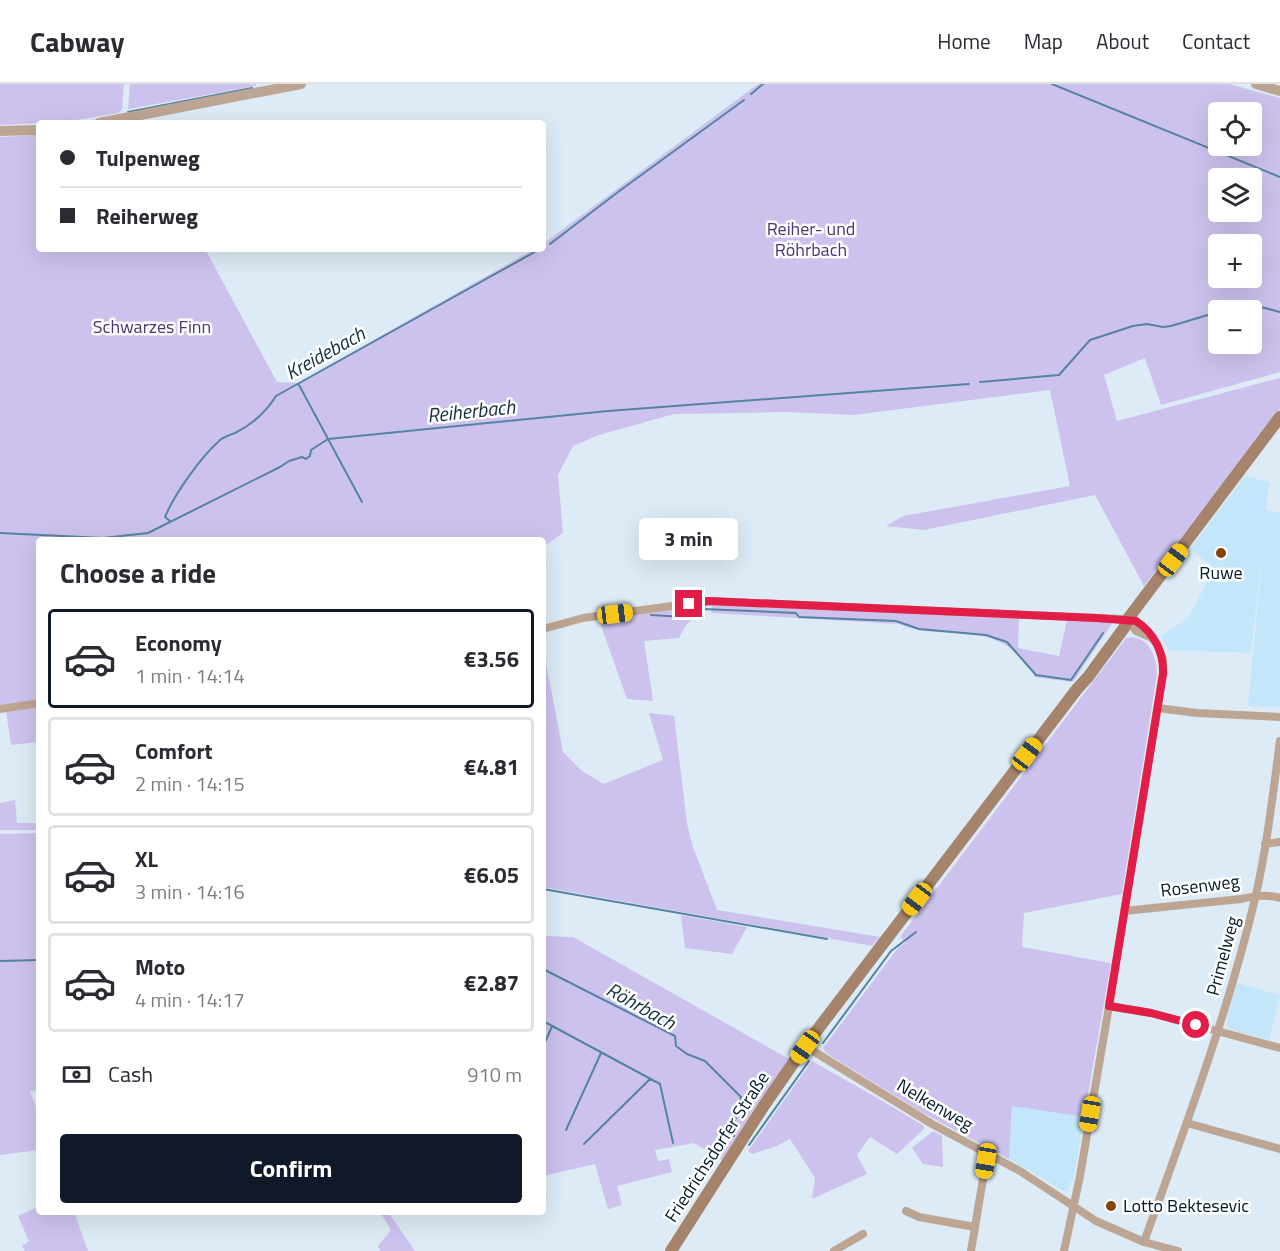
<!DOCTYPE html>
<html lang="en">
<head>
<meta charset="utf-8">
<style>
  :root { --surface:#fff; --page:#f2f2f3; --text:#2b2b33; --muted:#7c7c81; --line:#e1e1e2; --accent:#111827 }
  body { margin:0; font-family:"Titillium Web",sans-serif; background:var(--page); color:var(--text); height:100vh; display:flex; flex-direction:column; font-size:22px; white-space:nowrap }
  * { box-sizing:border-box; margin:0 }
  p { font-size:20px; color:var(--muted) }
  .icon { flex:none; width:33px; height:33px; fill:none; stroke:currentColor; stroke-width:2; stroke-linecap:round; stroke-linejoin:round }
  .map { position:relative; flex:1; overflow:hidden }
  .side { position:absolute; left:36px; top:453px; width:510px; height:678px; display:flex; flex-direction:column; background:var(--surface); border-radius:6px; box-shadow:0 6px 24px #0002 }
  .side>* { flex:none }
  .hud { position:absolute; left:36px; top:36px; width:510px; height:132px; border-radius:6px; box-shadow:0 6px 24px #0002; display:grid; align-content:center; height:132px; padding:0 24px; background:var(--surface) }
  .buttons { position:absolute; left:1208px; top:18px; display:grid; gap:12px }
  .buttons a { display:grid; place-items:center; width:54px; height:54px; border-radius:6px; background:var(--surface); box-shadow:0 6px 24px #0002; font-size:30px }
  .end { position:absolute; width:27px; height:27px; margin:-14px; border:8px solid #e11d48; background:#fff; box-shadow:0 0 0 3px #fff }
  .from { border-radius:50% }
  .bubble { position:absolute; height:42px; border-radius:6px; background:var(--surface); box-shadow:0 6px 24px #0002; font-size:20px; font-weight:700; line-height:42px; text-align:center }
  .car { position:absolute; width:18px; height:36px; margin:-18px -9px; border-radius:8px; box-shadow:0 0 4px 2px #0007; background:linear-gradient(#f5c518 24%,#345 0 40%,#f5c518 0 76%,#345 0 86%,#f5c518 0) }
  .hud b { display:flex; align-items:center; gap:21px; height:57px; font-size:22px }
  .hud b+b { border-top:2px solid var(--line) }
  .hud i { width:15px; height:15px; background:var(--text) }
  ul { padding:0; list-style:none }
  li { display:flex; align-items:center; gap:18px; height:99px; margin:0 12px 9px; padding:0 12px; border:3px solid var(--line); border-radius:6px }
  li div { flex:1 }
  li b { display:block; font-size:22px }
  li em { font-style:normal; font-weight:700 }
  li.on { border-color:var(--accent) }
  li>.icon { width:54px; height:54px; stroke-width:1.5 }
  h2 { padding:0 24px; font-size:27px; line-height:72px }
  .pay { display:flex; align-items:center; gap:15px; height:66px; padding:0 24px; font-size:22px }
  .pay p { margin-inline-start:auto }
  .action { display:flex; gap:12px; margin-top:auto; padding:12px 24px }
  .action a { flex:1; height:69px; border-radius:6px; background:var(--accent); color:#fff; font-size:24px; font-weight:700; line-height:69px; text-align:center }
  header { display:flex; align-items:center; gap:36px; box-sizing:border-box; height:84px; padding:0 30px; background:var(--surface); border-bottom:2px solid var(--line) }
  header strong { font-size:28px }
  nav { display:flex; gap:33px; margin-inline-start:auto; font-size:21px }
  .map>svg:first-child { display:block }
</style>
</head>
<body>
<header>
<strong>Cabway</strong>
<nav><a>Home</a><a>Map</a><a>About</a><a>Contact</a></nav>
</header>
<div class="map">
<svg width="1280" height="1167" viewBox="0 0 1280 1167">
  <rect width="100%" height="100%" fill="#dcebf5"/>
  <path fill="#c4e6fb" d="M1245 392 1269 398 1266 426 1280 429V623L1248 622 1266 433 1251 569 1168 566 1161 553 1188 533 1200 512 1207 497 1210 480 1190 465Z
    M1237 899 1280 911 1269 956 1229 945 1226 939Z
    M1012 1022 1084 1033 1073 1098 1071 1097 1068 1107 1062 1106 1009 1075Z"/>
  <path fill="#cdc2ed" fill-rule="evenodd" d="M0 0H124L122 25 119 29 64 38 0 41Z
    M130 0H256V2L128 25Z
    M758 0H1229L1280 14V288L1161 321 1145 274 1104 291 1117 337 1280 294V325L1144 502 1095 411 924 446 886 442 903 432 1070 402 1050 306 854 331 787 328 674 330 599 351 573 362 558 391 563 449 543 463V456H39V615L0 621V53L39 51V165H205L277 298 298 299 534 165H543V160ZM1218 28H1251V62H1218ZM1218 94H1251V128H1218ZM1218 160H1251V194H1218ZM1218 226H1251V260H1218Z
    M706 521 705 529C690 534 686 540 679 554L644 557 653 617 627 615 599 536Z
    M712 521 1019 534 1018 564 1059 572 1067 536 1113 538 1073 598 1034 593V589C1025 580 1015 566 1004 560 971 542 933 555 899 540L711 529Z
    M1132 553C1151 556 1156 573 1157 590L1122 810 1024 829 1022 863 1111 879 1084 1033 1012 1022 1009 1075 923 1029 826 969 823 964 898 864 906 858 900 853 1126 554Z
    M543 563 563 668 582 687 604 700 663 676 649 629 674 632 687 740 693 763 717 826 880 853 872 862 543 803Z
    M39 622V658L11 661 6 627Z
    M15 716 17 739H39V746H0V719Z
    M39 749V1006L30 1007 39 1032V1066L0 1071V750Z
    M681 831 747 843 732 870 685 864Z
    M543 852 573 853 791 976 758 1019 722 1076 694 1059 655 1066 658 1077 669 1075 672 1088 617 1102 622 1121 608 1125 595 1080 543 1092Z
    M812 977 879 1015 924 1042V1045L897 1070 870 1053 857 1071 867 1090 812 1115 815 1094 790 1055 777 1062 752 1070 748 1067Z
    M933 1047 942 1052 943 1083 923 1080 912 1064Z
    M39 1122V1128H74L88 1167H25L22 1162 29 1157 18 1132Z
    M380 1128H388L415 1167H380L378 1162 391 1146Z"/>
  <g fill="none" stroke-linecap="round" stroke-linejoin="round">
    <path stroke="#5484a2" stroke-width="2" d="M1052 0 1280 93
      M751 10 763 0
      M128 28 252 4
      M550 160 618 108 744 16
      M543 164 544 163
      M1226 226 1246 219 1280 228
      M980 298 1059 291 1090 256 1133 242 1147 240 1163 243 1171 242 1218 228
      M299 301 362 418
      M170 437 165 433C174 411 200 374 219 357 223 353 230 351 235 349 253 340 266 328 276 312L540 165
      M0 449 103 454 148 449 280 383 289 377 302 373 306 375 310 372 311 366 328 355 608 327 969 300
      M651 531 684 533 703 525 796 529 799 533 896 537 919 545 986 551 1007 558 1036 591 1071 596 1103 549
      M543 805 827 855
      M0 877 39 876
      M543 885 675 952 676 962 687 970 705 977 741 1013 733 1044 734 1052
      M543 937 660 1000 673 1059
      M823 959 891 867 916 848
      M543 963 552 942
      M566 1046 601 969
      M584 1060 650 995
      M749 1061 809 977"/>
    <path stroke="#bda594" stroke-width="8" d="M1127 536 1136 547 1150 553
      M543 545 583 534 709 517 1122 535 1136 537 1140 540 1157 560 1163 575V589L1109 922 1080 1092 1064 1167
      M1158 624 1197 629 1280 633
      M0 625 39 619
      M1265 760 1280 758
      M1124 827 1241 815C1255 812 1266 810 1280 814
      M1109 922 1151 929 1280 964
      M805 962 932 1040 1020 1087 1096 1137 1144 1158 1178 1167
      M1187 1039 1280 1065
      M906 1127 919 1133 975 1143
      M1144 1158C1185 1044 1227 932 1255 815 1267 763 1273 709 1280 657
      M834 1167 863 1150
      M971 1167 986 1077 989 1070"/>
    <path stroke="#bda594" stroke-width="10" d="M1256 0 1280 7
      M99 39 301 0
      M0 47 39 46"/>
    <path stroke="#a6836b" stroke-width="12" d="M671 1167 763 1023 805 962 1077 605 1088 593 1124 544 1127 536 1280 333"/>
  </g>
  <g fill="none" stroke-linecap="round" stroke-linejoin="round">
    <path stroke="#e11d48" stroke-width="8" d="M689 520 709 517 1096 534 1136 537C1154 549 1164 568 1163 590L1109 922 1151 929 1196 941"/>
  </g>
  <g fill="#844608" stroke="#fff" stroke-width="2">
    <circle cx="1221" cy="469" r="6"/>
    <circle cx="1111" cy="1122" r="6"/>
  </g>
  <g text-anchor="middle" stroke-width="5" stroke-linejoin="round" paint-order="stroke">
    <g font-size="18" fill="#4b3477" stroke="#fff">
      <text x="811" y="151">Reiher- und<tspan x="811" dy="21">Röhrbach</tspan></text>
      <text x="152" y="249">Schwarzes Finn</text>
    </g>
    <g font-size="18" fill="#011826" stroke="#fff">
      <text x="1221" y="495">Ruwe</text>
      <text x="1123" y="1128" text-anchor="start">Lotto Bektesevic</text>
    </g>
    <g font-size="18" fill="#011826" stroke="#fff">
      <text transform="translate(1200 802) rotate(-7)" y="6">Rosenweg</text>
      <text transform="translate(1223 872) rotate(-75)" y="6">Primelweg</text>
      <text transform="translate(935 1021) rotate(30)" y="6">Nelkenweg</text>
      <text transform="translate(717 1063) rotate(-57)" y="6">Friedrichsdorfer Straße</text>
    </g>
    <g font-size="20" font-style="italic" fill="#122e3e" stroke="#fff">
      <text transform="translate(325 269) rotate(-29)" y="7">Kreidebach</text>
      <text transform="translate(471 327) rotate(-6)" y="7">Reiherbach</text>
      <text transform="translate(641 922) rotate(29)" y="7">Röhrbach</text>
    </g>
  </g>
</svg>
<div class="buttons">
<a><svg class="icon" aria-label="locate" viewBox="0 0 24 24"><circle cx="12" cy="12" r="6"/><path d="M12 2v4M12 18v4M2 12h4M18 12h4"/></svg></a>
<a><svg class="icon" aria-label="layers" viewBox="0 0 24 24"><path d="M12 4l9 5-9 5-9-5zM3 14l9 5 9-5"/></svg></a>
<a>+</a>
<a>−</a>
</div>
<i class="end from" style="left:1196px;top:941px"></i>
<i class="end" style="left:689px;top:520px"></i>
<div class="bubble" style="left:639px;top:434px;width:99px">3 min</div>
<i class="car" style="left:1173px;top:476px;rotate:37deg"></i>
<i class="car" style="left:615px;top:530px;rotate:83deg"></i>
<i class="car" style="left:1027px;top:670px;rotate:37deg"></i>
<i class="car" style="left:917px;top:815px;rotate:217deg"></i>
<i class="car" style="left:805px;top:963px;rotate:215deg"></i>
<i class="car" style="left:1090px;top:1030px;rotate:190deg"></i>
<i class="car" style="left:986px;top:1077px;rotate:190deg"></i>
<div class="hud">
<b><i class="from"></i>Tulpenweg</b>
<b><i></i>Reiherweg</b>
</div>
<section class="side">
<h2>Choose a ride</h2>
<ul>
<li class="on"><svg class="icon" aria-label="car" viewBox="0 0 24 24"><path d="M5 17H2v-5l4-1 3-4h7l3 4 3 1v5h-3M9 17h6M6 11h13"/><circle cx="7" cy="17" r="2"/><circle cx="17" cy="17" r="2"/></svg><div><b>Economy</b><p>1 min · 14:14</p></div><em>€3.56</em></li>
<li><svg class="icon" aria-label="car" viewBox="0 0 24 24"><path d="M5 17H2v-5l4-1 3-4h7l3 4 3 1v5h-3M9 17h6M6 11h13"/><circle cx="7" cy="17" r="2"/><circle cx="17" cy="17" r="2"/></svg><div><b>Comfort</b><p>2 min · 14:15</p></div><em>€4.81</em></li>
<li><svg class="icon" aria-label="car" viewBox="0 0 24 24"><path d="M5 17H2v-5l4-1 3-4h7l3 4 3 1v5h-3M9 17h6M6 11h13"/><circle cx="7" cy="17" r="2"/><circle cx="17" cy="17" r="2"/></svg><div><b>XL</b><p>3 min · 14:16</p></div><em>€6.05</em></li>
<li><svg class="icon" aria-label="car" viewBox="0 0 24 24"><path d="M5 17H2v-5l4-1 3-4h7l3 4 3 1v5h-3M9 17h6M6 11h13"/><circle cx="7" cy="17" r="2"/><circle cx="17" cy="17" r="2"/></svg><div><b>Moto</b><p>4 min · 14:17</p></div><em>€2.87</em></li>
</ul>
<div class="pay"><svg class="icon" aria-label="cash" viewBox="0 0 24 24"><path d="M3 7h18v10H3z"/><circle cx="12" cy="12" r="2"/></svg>Cash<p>910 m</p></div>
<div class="action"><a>Confirm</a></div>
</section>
</div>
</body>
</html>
